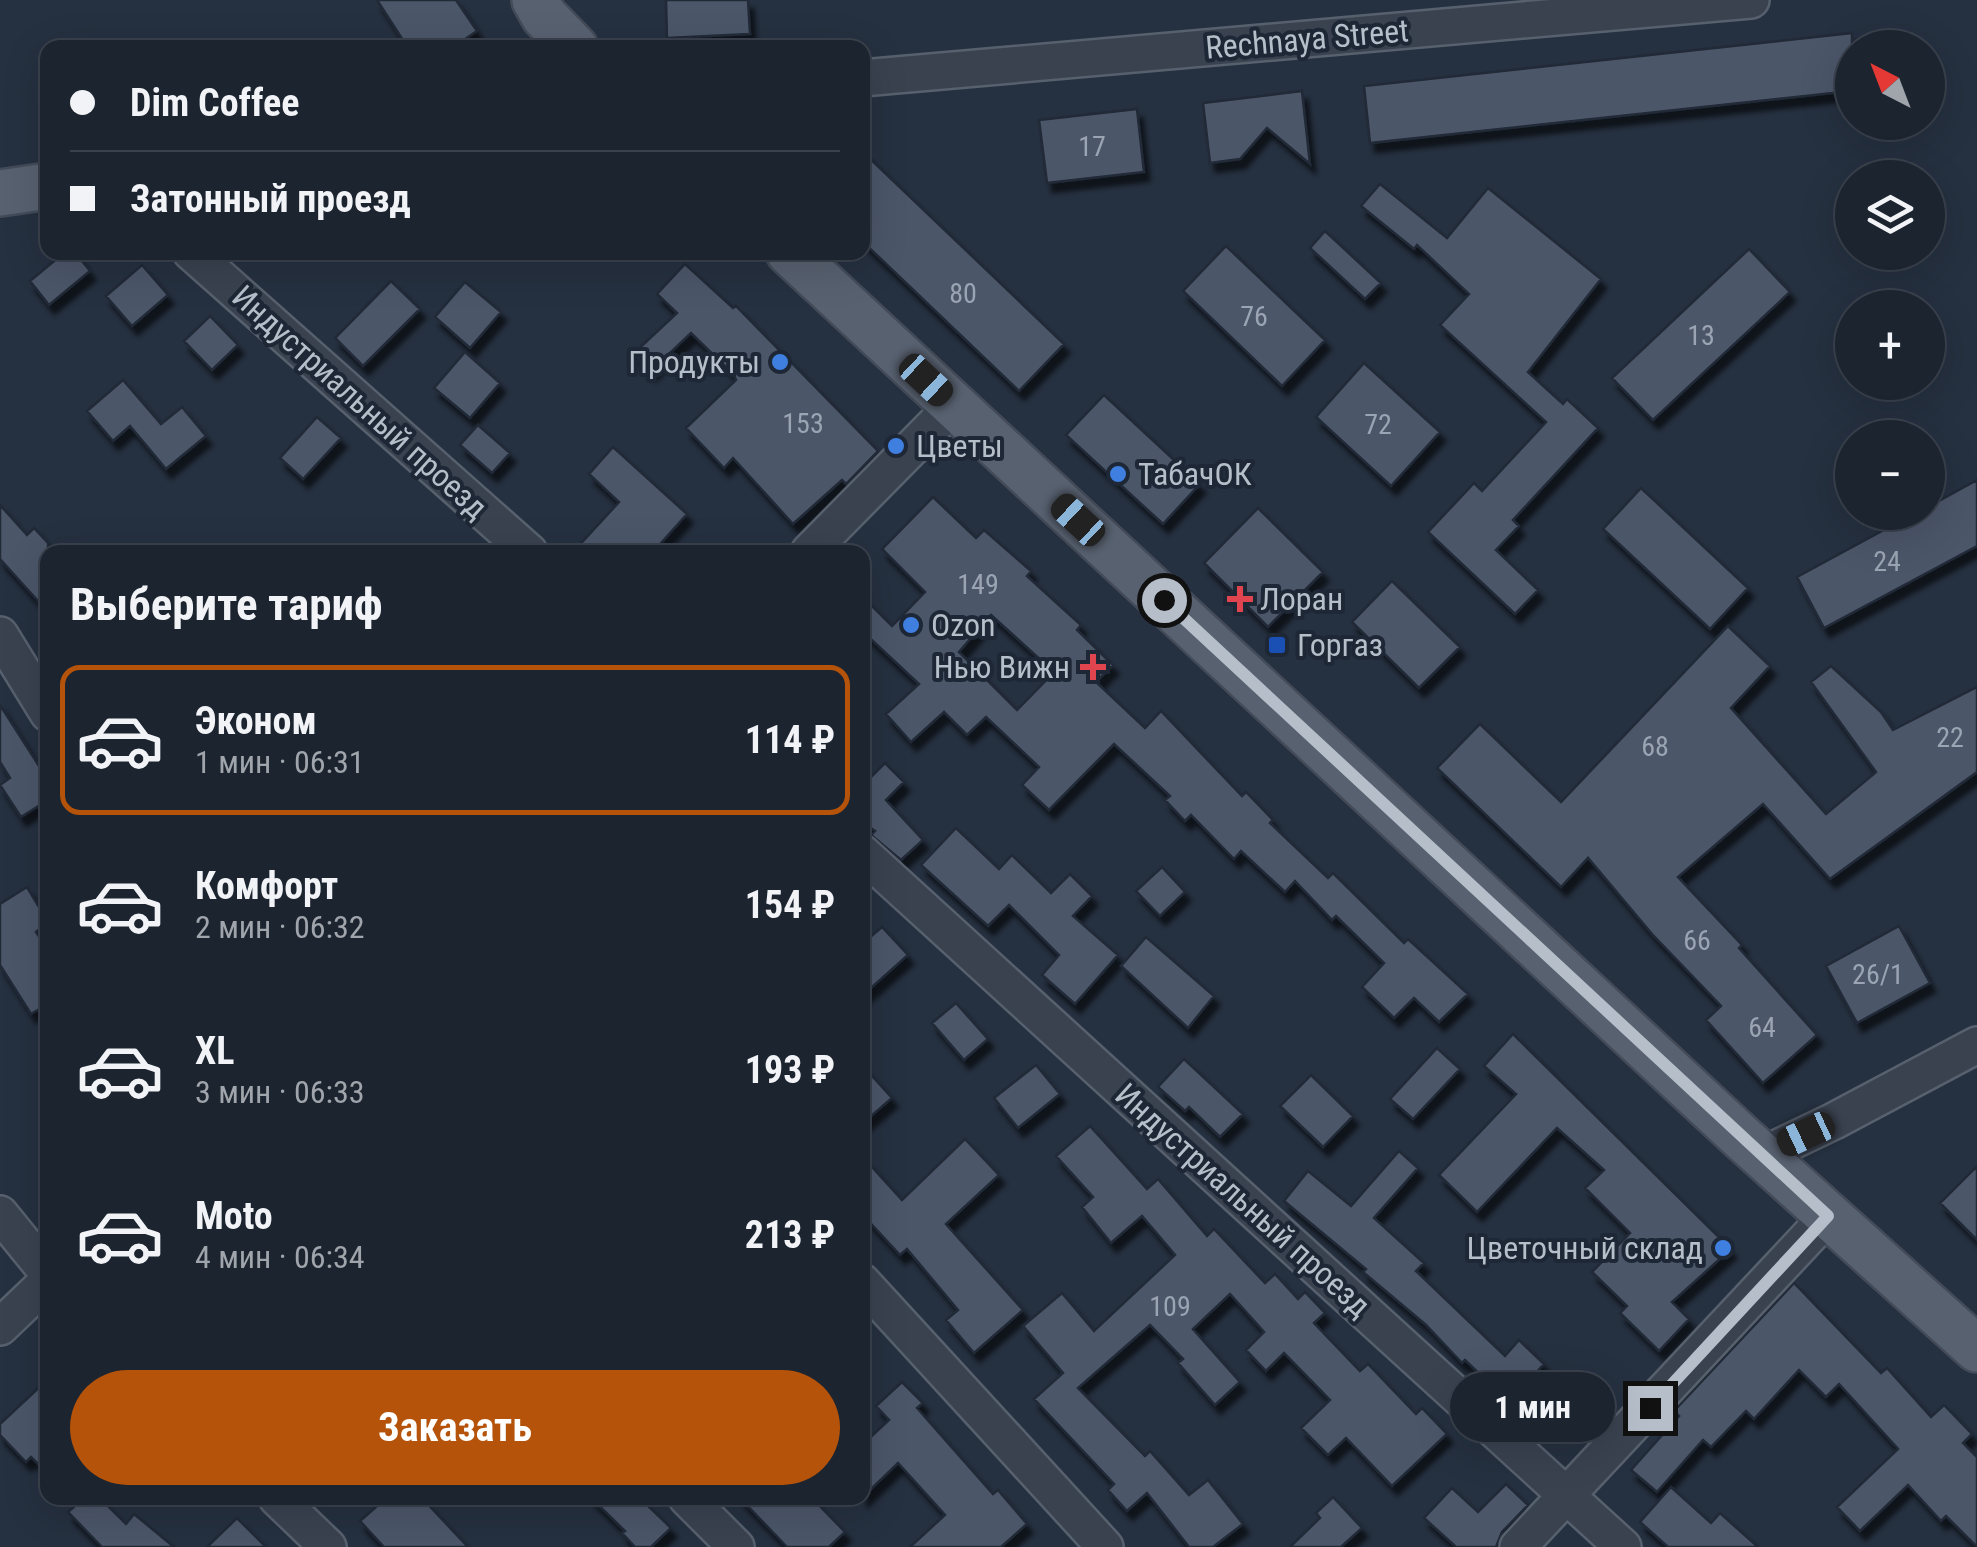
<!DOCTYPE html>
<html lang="ru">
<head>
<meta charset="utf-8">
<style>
  :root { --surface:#1c2430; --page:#29303c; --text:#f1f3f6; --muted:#a0a4ab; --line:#3a414c; --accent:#b45309 }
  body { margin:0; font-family:"Roboto Condensed",sans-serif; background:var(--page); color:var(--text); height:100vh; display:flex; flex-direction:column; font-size:38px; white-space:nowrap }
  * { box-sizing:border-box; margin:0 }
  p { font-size:32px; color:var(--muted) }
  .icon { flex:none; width:55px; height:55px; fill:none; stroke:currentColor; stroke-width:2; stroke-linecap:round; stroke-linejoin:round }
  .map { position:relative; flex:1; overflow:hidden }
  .drawer { position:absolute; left:40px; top:545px; width:830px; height:960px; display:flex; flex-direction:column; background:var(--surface); border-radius:20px; box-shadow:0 10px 40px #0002,0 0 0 2px var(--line) }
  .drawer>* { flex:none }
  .guide { position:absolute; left:40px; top:40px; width:830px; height:220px; border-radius:20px; box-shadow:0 10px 40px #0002,0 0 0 2px var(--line); display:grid; align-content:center; height:220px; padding:0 30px; background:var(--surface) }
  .needle { width:65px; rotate:318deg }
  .controls { position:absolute; left:1835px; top:30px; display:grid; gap:20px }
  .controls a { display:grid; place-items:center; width:110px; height:110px; border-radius:50%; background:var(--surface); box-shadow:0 10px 40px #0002,0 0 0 2px var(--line); font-size:50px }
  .end { position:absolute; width:45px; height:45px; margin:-22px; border:12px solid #b6beca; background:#111; box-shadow:0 0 0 5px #111 }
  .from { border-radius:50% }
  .bubble { position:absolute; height:70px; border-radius:35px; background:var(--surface); box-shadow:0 10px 40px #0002,0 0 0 2px var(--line); font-size:32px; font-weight:700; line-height:70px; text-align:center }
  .car { position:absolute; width:30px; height:60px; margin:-30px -15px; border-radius:12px; box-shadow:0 0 8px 2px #0007; background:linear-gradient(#222 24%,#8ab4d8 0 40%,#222 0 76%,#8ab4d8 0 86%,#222 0) }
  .guide b { display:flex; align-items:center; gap:35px; height:95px; font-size:38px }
  .guide b+b { border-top:2px solid var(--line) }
  .guide i { width:25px; height:25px; background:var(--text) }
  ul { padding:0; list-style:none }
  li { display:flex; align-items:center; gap:30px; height:150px; margin:0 20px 15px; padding:0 10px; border:5px solid transparent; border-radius:20px }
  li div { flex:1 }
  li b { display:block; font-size:38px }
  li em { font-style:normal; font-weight:700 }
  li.on { border-color:var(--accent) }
  li>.icon { width:90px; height:90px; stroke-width:1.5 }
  h2 { padding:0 30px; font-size:45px; line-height:120px }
  .action { display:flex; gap:20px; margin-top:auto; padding:20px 30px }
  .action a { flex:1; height:115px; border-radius:60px; background:var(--accent); color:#fff; font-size:40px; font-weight:700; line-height:115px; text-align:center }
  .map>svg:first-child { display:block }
</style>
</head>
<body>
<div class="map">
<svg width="1977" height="1547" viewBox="0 0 1977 1547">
  <defs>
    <filter id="shadow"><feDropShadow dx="5.5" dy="9" stdDeviation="2.5" flood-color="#0009"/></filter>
  </defs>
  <rect width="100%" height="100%" fill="#253040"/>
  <path fill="#4b5769" stroke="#202937" stroke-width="2.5" fill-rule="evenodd" filter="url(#shadow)" d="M377 0H456L477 31 452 48H408Z
    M666 0H748L750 34 667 38Z
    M1852 33V91L1370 143 1364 86Z
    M1302 91 1310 164 1267 128 1240 159 1210 163 1203 103Z
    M1137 109 1144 172 1047 183 1039 120Z
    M862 151 1064 344 1019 391 862 241Z
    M1380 184 1447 238 1488 188 1601 279 1528 372 1563 404 1567 399 1598 428 1513 520 1519 526 1496 550 1538 590 1515 614 1428 532 1474 483 1482 491 1546 422 1440 325 1469 294 1417 245 1414 249 1361 206Z
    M1325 231 1381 283 1365 299 1310 248Z
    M1226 246 1325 340 1282 386 1183 291Z
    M1749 249 1790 292 1653 420 1612 378Z
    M65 252H75L90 271 49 305 30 281Z
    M685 264 733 308 736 306 878 451 846 484 842 480 793 524 733 458 724 468 686 428 736 380 734 375 691 333 650 372 633 354 677 313 657 294Z
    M142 265 168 295 132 326 106 296Z
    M391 281 420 309 363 366 335 338Z
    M465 282 501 312 470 348 435 317Z
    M210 316 238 345 212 370 184 341Z
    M465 352 500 383 470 418 434 388Z
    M1364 363 1440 432 1391 486 1316 417Z
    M123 380 161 424 182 407 206 436 166 469 130 426 113 441 87 411Z
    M1104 395 1200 484 1163 524 1066 435Z
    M317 417 341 438 303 479 280 458Z
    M478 425 510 453 492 473 460 445Z
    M613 447 687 514 653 552H573L619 502 589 474Z
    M1977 480V546L1824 628 1797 577 1917 512H1928V507Z
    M1641 488 1748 588 1710 629 1603 529Z
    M933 497 976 538 984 530 1031 571 1027 576 1081 625 1077 630 1113 665 1096 682 1145 728 1161 711 1242 796 1246 792 1273 820 1270 823 1328 878 1333 873 1404 943 1408 939 1468 994 1439 1022 1414 998 1394 1018 1362 987 1384 963 1336 916 1332 920 1295 881 1285 892 1241 851 1234 859 1191 815 1185 821 1165 800 1170 796 1114 744 1049 810 1022 785 1039 767 986 717 967 735 944 712 911 742 886 714 919 684 862 631V596L892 626 925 592 882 549ZM991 615 1054 672 1017 710 959 652Z
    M0 505 27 535 34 528 48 543V612L0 559Z
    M1258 508 1323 572 1268 627 1204 563Z
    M1392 581 1460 647 1419 688 1352 622Z
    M1728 626 1770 666 1731 708 1826 814 1876 772 1811 682 1831 666 1881 712 1893 730 1977 687V772L1830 879 1763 804 1678 877 1742 945 1739 948 1817 1035 1763 1083 1706 1020 1721 1006 1652 934 1588 858 1561 887 1437 768 1480 724 1561 802Z
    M0 705 48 780V800L21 817 0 785 10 778 0 762Z
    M885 763 904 782 886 800 923 840 901 860 871 835 875 831 862 822V774L868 780Z
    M956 828 999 869 1012 855 1051 893 1070 874 1092 896 1073 916 1118 955 1075 1004 1042 975 1059 955 1009 905 988 926 921 865Z
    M1162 867 1185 892 1160 916 1136 891Z
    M27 887 48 922 36 932 48 950V1004L31 1014 0 965V904Z
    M1899 926 1930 983 1857 1023 1826 966Z
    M882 927 908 955 862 996V944Z
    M1146 937 1214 996 1188 1028 1121 966Z
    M956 1003 988 1039 964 1060 932 1023Z
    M1513 1034 1731 1249 1672 1302 1689 1319 1659 1351 1620 1313 1627 1306 1592 1272 1630 1233 1585 1188 1604 1170 1557 1128 1477 1212 1439 1175 1516 1094 1484 1066Z
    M1437 1048 1460 1069 1413 1119 1390 1099Z
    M1184 1059 1243 1114 1220 1137 1189 1107 1185 1111 1158 1087Z
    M862 1065 892 1098 862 1124Z
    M1036 1065 1060 1094 1018 1128 994 1098Z
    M1311 1075 1353 1116 1323 1147 1280 1106Z
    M1090 1126 1147 1189 1158 1179 1207 1236 1214 1229 1265 1283 1275 1274 1298 1299 1305 1292 1325 1313 1314 1323 1360 1371 1368 1364 1416 1414 1422 1408 1447 1434 1392 1486 1346 1438 1328 1455 1301 1428 1330 1400 1284 1353 1266 1371 1246 1350 1264 1332 1230 1294 1193 1329 1240 1382 1215 1405 1178 1363 1183 1359 1150 1325 1078 1388 1145 1456 1150 1451 1189 1495 1208 1480 1243 1524 1213 1547H1189L1147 1493 1127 1511 1108 1490 1114 1484 1034 1399 1063 1373 1023 1326 1062 1293 1094 1331 1175 1255 1142 1216 1111 1243 1082 1207 1093 1197 1056 1156Z
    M965 1139 999 1175 946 1224 1023 1310 974 1353 946 1320 958 1310 907 1249 900 1255 862 1214V1156L902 1200Z
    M1399 1151 1418 1168 1374 1218 1424 1263 1416 1271 1505 1356 1519 1340 1544 1364 1534 1375 1565 1406 1541 1430 1523 1412 1528 1407 1502 1382 1495 1389 1465 1360 1462 1363 1426 1325 1363 1272 1366 1269 1284 1201 1308 1171 1351 1206Z
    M1977 1166V1240L1940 1203Z
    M1794 1283 1881 1373 1887 1368 1931 1417 1944 1405 1972 1434 1963 1443 1977 1457V1547L1946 1516 1941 1521 1908 1485 1860 1531 1837 1507 1898 1449 1839 1384 1826 1397 1799 1370 1754 1419 1746 1411 1711 1447 1703 1440 1657 1492 1631 1470 1679 1416 1674 1411Z
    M48 1379V1474L31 1457 26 1462 0 1435V1424Z
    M902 1382 923 1403 917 1408 993 1494 998 1490 1027 1524 1001 1547H910L945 1515 898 1463 862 1498V1445L889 1420 876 1406Z
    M1506 1484 1528 1505 1502 1532 1496 1547H1456L1424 1518 1452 1488 1478 1512Z
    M1671 1487 1711 1523 1720 1513 1758 1547H1668L1640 1522Z
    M1333 1497 1362 1528 1341 1547H1290L1320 1518 1316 1513Z
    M84 1498H100L126 1524 134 1514 174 1547H102L68 1512Z
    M386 1498H422L468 1547H384L360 1521Z
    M591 1498H640L671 1528 651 1547H635L622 1533 625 1531Z
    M740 1498H812L845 1532 829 1547H787Z
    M237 1518 266 1547H207Z"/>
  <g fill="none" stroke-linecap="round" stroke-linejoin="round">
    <defs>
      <path id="minor" d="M862 78 1751 0
        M191 252 529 552
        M809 552 954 405
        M0 635 48 713
        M862 853 1623 1547
        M1761 1156 1834 1121 1977 1045
        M0 1214 48 1273
        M862 1282 1105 1547
        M0 1327 48 1281
        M277 1498 328 1547
        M687 1498 736 1547
        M1518 1547 1828 1216"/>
      <path id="major" d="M535 0 544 16 575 48
        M0 193 48 186
        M789 252 1739 1135 1977 1349"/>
    </defs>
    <use href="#minor" stroke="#57606d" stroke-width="40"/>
    <use href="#major" stroke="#434b59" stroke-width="50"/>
    <use href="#minor" stroke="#3a4250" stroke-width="35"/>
    <use href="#major" stroke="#586170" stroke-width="45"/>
  </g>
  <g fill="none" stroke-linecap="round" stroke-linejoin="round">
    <path stroke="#b6beca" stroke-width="12" d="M1164 600 1828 1216 1650 1408"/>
  </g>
  <g fill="#3f7fe0" stroke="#1e2735" stroke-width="4">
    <circle cx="780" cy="362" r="10"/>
    <circle cx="896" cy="446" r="10"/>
    <circle cx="1118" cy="474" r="10"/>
    <circle cx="911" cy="625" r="10"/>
    <circle cx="1723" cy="1248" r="10"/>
  </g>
  <g fill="#e0444e" stroke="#1e2735" stroke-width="4">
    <path d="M1235 584h10v10h10v10h-10v10h-10v-10h-10v-10h10z"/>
    <path d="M1088 652h10v10h10v10h-10v10h-10v-10h-10v-10h10z"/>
  </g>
  <rect fill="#1a4fb4" stroke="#1e2735" stroke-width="4" x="1267" y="635" width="20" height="20" rx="5"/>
  <g text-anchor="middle" stroke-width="8" stroke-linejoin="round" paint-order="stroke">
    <g font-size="28" fill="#9ba4b2">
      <text x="1092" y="156">17</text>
      <text x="963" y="303">80</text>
      <text x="1254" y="326">76</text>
      <text x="1701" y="345">13</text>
      <text x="803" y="433">153</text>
      <text x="1378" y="434">72</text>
      <text x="1887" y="571">24</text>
      <text x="978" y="594">149</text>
      <text x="1950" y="747">22</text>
      <text x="1655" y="756">68</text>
      <text x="1697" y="950">66</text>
      <text x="1878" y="984">26/1</text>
      <text x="1762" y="1037">64</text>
      <text x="1170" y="1316">109</text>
    </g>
    <g font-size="32" fill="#b6beca" stroke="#1e2735">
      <text transform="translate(1307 39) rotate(-5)" y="11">Rechnaya Street</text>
      <text transform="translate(360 402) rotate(42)" y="11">Индустриальный проезд</text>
      <text transform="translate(1243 1200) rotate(42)" y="11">Индустриальный проезд</text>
    </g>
    <g font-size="32" fill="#b6beca" stroke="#1e2735" text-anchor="start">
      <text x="760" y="373" text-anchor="end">Продукты</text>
      <text x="916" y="457">Цветы</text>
      <text x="1138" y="485">ТабачОК</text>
      <text x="1260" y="610">Лоран</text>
      <text x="931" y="636">Ozon</text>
      <text x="1297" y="656">Горгаз</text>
      <text x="1070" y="678" text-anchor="end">Нью Вижн</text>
      <text x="1703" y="1259" text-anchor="end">Цветочный склад</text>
    </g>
  </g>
</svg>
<div class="controls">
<a><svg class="needle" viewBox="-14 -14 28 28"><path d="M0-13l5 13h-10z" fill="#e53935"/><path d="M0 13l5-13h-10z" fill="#a0a4ab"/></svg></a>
<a><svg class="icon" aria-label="layers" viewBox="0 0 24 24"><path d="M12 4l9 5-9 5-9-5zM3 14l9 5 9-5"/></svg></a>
<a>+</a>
<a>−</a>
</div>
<i class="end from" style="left:1164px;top:600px"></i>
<i class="end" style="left:1650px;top:1408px"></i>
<div class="bubble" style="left:1450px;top:1372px;width:165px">1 мин</div>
<i class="car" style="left:926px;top:380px;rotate:133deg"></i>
<i class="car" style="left:1078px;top:520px;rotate:313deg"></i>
<i class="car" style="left:1806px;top:1134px;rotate:245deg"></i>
<div class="guide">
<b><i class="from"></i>Dim Coffee</b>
<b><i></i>Затонный проезд</b>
</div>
<section class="drawer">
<h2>Выберите тариф</h2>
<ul>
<li class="on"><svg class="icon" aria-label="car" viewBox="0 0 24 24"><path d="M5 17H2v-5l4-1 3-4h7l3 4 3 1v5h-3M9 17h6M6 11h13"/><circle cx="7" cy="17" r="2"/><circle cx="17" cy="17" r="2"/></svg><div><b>Эконом</b><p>1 мин · 06:31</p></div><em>114 ₽</em></li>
<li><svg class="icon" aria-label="car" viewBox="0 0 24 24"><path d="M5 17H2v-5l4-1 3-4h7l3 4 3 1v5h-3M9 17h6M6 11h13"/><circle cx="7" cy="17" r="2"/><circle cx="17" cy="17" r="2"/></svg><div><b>Комфорт</b><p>2 мин · 06:32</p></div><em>154 ₽</em></li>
<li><svg class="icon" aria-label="car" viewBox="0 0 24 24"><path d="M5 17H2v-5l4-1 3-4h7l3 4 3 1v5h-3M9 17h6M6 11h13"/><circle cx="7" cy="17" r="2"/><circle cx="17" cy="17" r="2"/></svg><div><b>XL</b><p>3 мин · 06:33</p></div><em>193 ₽</em></li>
<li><svg class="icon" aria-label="car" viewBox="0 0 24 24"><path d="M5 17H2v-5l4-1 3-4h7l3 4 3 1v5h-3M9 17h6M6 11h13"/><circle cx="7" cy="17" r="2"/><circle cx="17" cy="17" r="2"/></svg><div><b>Moto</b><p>4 мин · 06:34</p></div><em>213 ₽</em></li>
</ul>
<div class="action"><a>Заказать</a></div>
</section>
</div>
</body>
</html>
